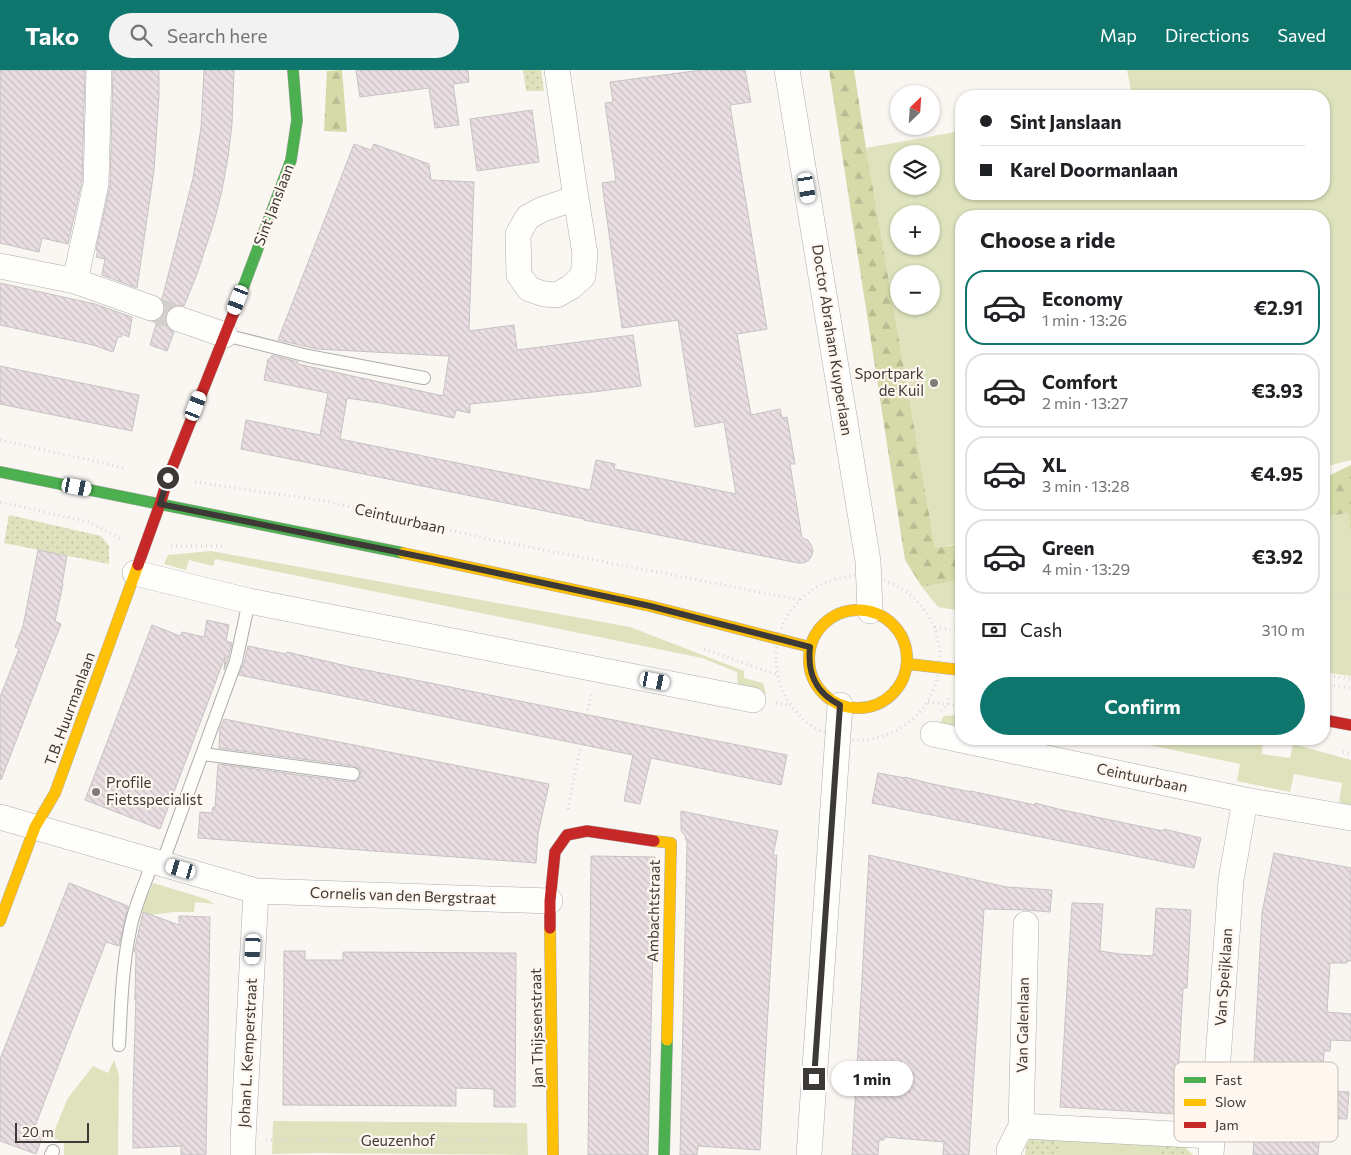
<!DOCTYPE html>
<html lang="en">
<head>
<meta charset="utf-8">
<style>
  :root { --surface:#fff; --page:#f2f2f2; --text:#202124; --muted:#757577; --line:#e0e0e0; --accent:#0f766e }
  body { margin:0; font-family:Commissioner,sans-serif; background:var(--page); color:var(--text); height:100vh; display:flex; flex-direction:column; font-size:19px; white-space:nowrap }
  * { box-sizing:border-box; margin:0 }
  p { font-size:16px; color:var(--muted) }
  .icon { flex:none; width:28px; height:28px; fill:none; stroke:currentColor; stroke-width:2; stroke-linecap:round; stroke-linejoin:round }
  .map { position:relative; flex:1; overflow:hidden }
  .sheet { position:absolute; left:955px; top:140px; width:375px; height:535px; display:flex; flex-direction:column; background:var(--surface); border-radius:20px; box-shadow:0 1px 4px #0004 }
  .sheet>* { flex:none }
  .hud { position:absolute; left:955px; top:20px; width:375px; height:110px; border-radius:20px; box-shadow:0 1px 4px #0004; display:grid; align-content:center; height:110px; padding:0 25px; background:var(--surface) }
  .needle { width:32px; rotate:25deg }
  .controls { position:absolute; left:890px; top:15px; display:grid; gap:10px }
  .controls a { display:grid; place-items:center; width:50px; height:50px; border-radius:50%; background:var(--surface); box-shadow:0 1px 4px #0004; font-size:25px }
  .scale { position:absolute; left:15px; bottom:12px; width:74px; box-sizing:border-box; padding-left:5px; border:2px solid #3c3936; border-top:0; font-size:14px; line-height:18px; white-space:nowrap; color:#3c3936; -webkit-text-stroke:4px #fef6ef; paint-order:stroke }
  .end { position:absolute; width:22px; height:22px; margin:-11px; border:6px solid #3c3936; background:#fff; box-shadow:0 0 0 2px #fff }
  .from { border-radius:50% }
  .bubble { position:absolute; height:35px; border-radius:18px; background:var(--surface); box-shadow:0 1px 4px #0004; font-size:16px; font-weight:700; line-height:35px; text-align:center }
  .car { position:absolute; width:15px; height:30px; margin:-15px -8px; border-radius:6px; box-shadow:0 0 4px 1px #0007; background:linear-gradient(#fff 24%,#345 0 40%,#fff 0 76%,#345 0 86%,#fff 0) }
  .hud b { display:flex; align-items:center; gap:18px; height:48px; font-size:19px }
  .hud b+b { border-top:1px solid var(--line) }
  .hud i { width:12px; height:12px; background:var(--text) }
  ul { padding:0; list-style:none }
  li { display:flex; align-items:center; gap:15px; height:75px; margin:0 10px 8px; padding:0 15px; border:2px solid var(--line); border-radius:20px }
  li div { flex:1 }
  li b { display:block; font-size:19px }
  li em { font-style:normal; font-weight:700 }
  li.selected { border-color:var(--accent) }
  li>.icon { width:45px; height:45px; stroke-width:1.5 }
  h2 { padding:0 25px; font-size:22px; line-height:60px }
  .pay { display:flex; align-items:center; gap:12px; height:55px; padding:0 25px; font-size:19px }
  .pay p { margin-inline-start:auto }
  .cta { display:flex; gap:10px; margin-top:auto; padding:10px 25px }
  .cta a { flex:1; height:58px; border-radius:30px; background:var(--accent); color:#fff; font-size:20px; font-weight:700; line-height:58px; text-align:center }
  header { display:flex; align-items:center; gap:30px; box-sizing:border-box; height:70px; padding:0 25px; background:var(--accent); color:#fff }
  header strong { font-size:24px }
  nav { display:flex; gap:28px; margin-inline-start:auto; font-size:18px }
  .search { width:350px; height:45px; background:var(--page); display:flex; align-items:center; gap:12px; box-sizing:border-box; padding:0 18px; border-radius:28px; color:var(--muted); font-size:19px }
  .map>svg:first-child { display:block }
</style>
</head>
<body>
<header>
<strong>Tako</strong>
<div class="search"><svg class="icon" aria-label="search" viewBox="0 0 24 24"><circle cx="10" cy="10" r="6"/><path d="M15 15l6 6"/></svg>Search here</div>
<nav><a>Map</a><a>Directions</a><a>Saved</a></nav>
</header>
<div class="map">
<svg width="1351" height="1085" viewBox="0 0 1351 1085">
  <defs>
    <pattern id="forest-firs" width="22" height="20" patternUnits="userSpaceOnUse" patternTransform="scale(1.25)"><rect width="22" height="20" fill="#d5daa9"/><path d="M5 1l3.5 6h-7zM16 11l3.5 6h-7z" fill="#b8bc92"/></pattern>
    <pattern id="garden-dots" width="8" height="8" patternUnits="userSpaceOnUse" patternTransform="scale(1.25)"><rect width="8" height="8" fill="#dee2bd"/><path d="M2 2h.1M6 6h.1" fill="none" stroke="#bfc3a3" stroke-width="1.8" stroke-linecap="round"/></pattern>
    <pattern id="building-back-hatch" width="6" height="6" patternUnits="userSpaceOnUse" patternTransform="scale(1.25)"><rect width="6" height="6" fill="#e9dee1"/><path d="M-1 5l2 2M0 0l6 6M5-1l2 2" fill="none" stroke="#c9bfc2"/></pattern>
  </defs>
  <rect width="100%" height="100%" fill="#faf6f2"/>
  <path fill="#dee2bd" fill-rule="evenodd" d="M1127 0H1351V390L1324 397V146H961V473L935 478 866 78 961 61V124H1324V26H1132ZM899 84H931V116H899ZM899 144H931V176H899ZM899 204H931V236H899Z
    M1348 443 1351 462V606L1324 602V447Z
    M211 481 630 557 744 601V608L763 613 766 624 738 616 737 602 702 588 215 489 213 496 189 490 186 500 164 494 168 485Z
    M961 510V541L938 537 922 517Z
    M960 638H961V662L937 658 944 646 958 645Z
    M1120 669H1245L1263 671 1262 684 1290 688 1293 674 1351 690V736L1339 732 1342 713 1294 704 1290 722 1237 711 1240 694Z
    M153 813 206 829 214 834 195 832 194 842H173L151 845 141 841Z
    M114 990 119 1005 118 1085H64V1073L54 1068 55 1059 68 1028 93 996 108 1003Z
    M273 1051 527 1053 528 1085 319 1083 272 1084Z
    M1060 1068 1160 1074 1161 1085H1059Z"/>
  <path fill="url(#forest-firs)" d="M342 0 347 62 324 61 327 1Z
    M829 0H854L866 78 935 478 961 474V510L922 517 905 490Z
    M1351 395V462L1348 443 1324 447V408Z"/>
  <path fill="url(#garden-dots)" d="M523 0H541L544 21H526Z
    M9 445 101 466 109 476V494L4 473Z
    M1032 1066 1061 1068 1059 1085H1025L1026 1075Z
    M1179 1071 1193 1085H1161L1160 1074Z"/>
  <path fill="url(#building-back-hatch)" stroke="#c7c3c3" d="M0 0H85L82 112 68 174 42 168 39 182 0 173Z
    M113 0H159V26L154 100 137 218 102 205 105 189 96 187 98 180H96L110 115Z
    M204 0H234L232 54 228 87 222 120 214 152 197 204 184 236 176 235 169 238 165 245V251L168 258 174 262 167 281 150 275 157 251 161 249 165 242V235L162 229 193 108 201 58Z
    M356 0H468L469 12 453 14 459 55 435 58 429 18 360 27Z
    M702 0H745L751 32 730 35 767 259 737 264 751 345 780 339 782 348 787 347 795 394H790L802 468 808 470 811 475 813 480 812 485 809 490 804 493H798L584 450V449L241 379 246 350 320 365 328 323 264 310 268 289H270L272 285 298 292V294L443 326 449 286 317 279 278 270 354 74 371 80 374 74 429 94 431 110 474 112 469 261 514 255 517 280 633 265 641 316 593 322 470 334V343L456 340 454 348 380 333 347 328 340 369 590 420 596 390 615 394 614 399 736 424 724 352 695 357 678 250 622 258 602 113 616 111 605 33 613 32 610 12Z
    M532 40 539 92 477 101 470 49Z
    M0 213 95 234 132 247 129 267 122 264 121 267H118L113 282 93 275 0 255Z
    M0 296 139 325 132 361 0 334Z
    M38 480 67 486 62 514H63L55 551 61 554 1 710 0 709V627L19 579 15 577 23 556Z
    M207 550 229 555 226 571 232 573 228 589 224 600 225 587 160 759 85 730 152 555 180 566 182 562 204 567Z
    M248 576 286 584 287 582 351 597 787 685 781 715 651 688 640 734 624 731 633 685 239 605 244 593Z
    M224 649 549 714 538 764 536 793 198 768 200 742 212 743 213 737 215 738 218 694 352 712 357 711 361 706 360 700 354 696 219 678 220 658Z
    M878 703 905 708V707L928 713 971 722V721L1035 735V733L1058 739 1163 761 1164 759 1201 768 1194 798 872 733Z
    M681 741 778 761 773 785H777L760 1080 698 1076 697 1085H680L687 773 685 766 681 761Z
    M1274 783 1351 798V891H1346L1347 893H1330L1327 942 1351 944V971L1331 970 1330 981H1324L1322 1021 1349 1022 1347 1049 1321 1048 1318 1085H1253L1255 1048H1251L1262 843Z
    M869 785 1006 817 1052 820 1050 842 1027 840 984 839 969 1085H943L944 1072 884 1067V1070H879L878 1085H852Z
    M591 786 655 787 648 1085H588Z
    M69 813 128 836 119 876 106 872 45 1030 33 1062 43 1065 36 1084 0 1071V989Z
    M1072 833 1103 834 1100 881 1120 884 1153 886 1156 838 1191 840 1187 918H1183L1176 1044 1060 1037Z
    M143 842 179 855V846L210 847 206 1085H181V1076L133 1078V1024L136 926 135 930 136 882H134Z
    M284 881H305V890H343V882L516 883 515 1037H494V1019L456 1018V1036L283 1035Z"/>
  <g fill="none" stroke-linecap="round" stroke-linejoin="round">
    <path stroke="#d4d0cc" stroke-width="25" stroke-dasharray="25 12" stroke-linecap="butt" d="M151 238 179 249"/>
    <defs>
      <path id="lane" d="M225 265 308 286 424 308
        M203 684 353 704
        M162 794 236 591 249 531
        M119 975C121 937 122 898 130 860 134 837 145 814 153 791
        M51 1085 53 1081"/>
      <path id="street" d="M557 0 576 128 585 184 583 206 571 217 557 225 544 224 529 219 519 205 518 164 528 147 543 139 576 128
        M787 0 868 491 870 541
        M0 196 75 211 151 238
        M75 211 96 114 99 0
        M179 249 225 265
        M135 503 249 531 753 630
        M933 664 1245 730 1351 748
        M0 747 256 821 550 831
        M1021 1056 1212 1066
        M243 1085V1070L256 821
        M809 1085 840 635
        M1009 1085V1080L1021 1056 1026 854
        M1211 1085 1231 810 1245 730"/>
      <path id="fast" d="M234 242 291 90 297 50 293 0
        M0 402 403 483
        M664 1085 667 970"/>
      <path id="slow" d="M403 483 650 536 810 577
        M809 589a49 49 0 1 1 98 0a49 49 0 1 1-98 0Z
        M908 594 961 600
        M654 771 671 773 667 970
        M0 851 35 757 55 723 138 495
        M550 858 553 1085"/>
      <path id="jam" d="M138 495 160 434 168 408 234 242
        M1324 650 1351 655
        M550 858V831L555 782 567 765 587 761 654 771"/>
    </defs>
    <use href="#lane" stroke="#b0adaa" stroke-width="14"/>
    <use href="#street" stroke="#b0adaa" stroke-width="26"/>
    <use href="#fast" stroke="#b0adaa" stroke-width="12"/>
    <use href="#slow" stroke="#b0adaa" stroke-width="12"/>
    <use href="#jam" stroke="#b0adaa" stroke-width="12"/>
    <path stroke="#dad8d7" stroke-width="3" stroke-dasharray="1 4" stroke-linecap="butt" d="M0 370 125 398
      M195 412 325 431 488 469 800 530
      M0 432 89 452 121 469
      M171 476H222
      M776 588a82 82 0 1 1 164 0a82 82 0 1 1-164 0Z
      M1324 528 1342 525 1351 527
      M935 557 961 562
      M957 574 958 547 961 548
      M704 579 778 605
      M1324 605 1351 609
      M1324 614 1351 618
      M928 632 961 636
      M776 633 791 635
      M941 641 948 635 949 625
      M587 645 591 623
      M1297 669 1308 672
      M1343 682 1351 684
      M568 739 581 674
      M266 1070 527 1071"/>
    <use href="#lane" stroke="#fefefd" stroke-width="12"/>
    <use href="#street" stroke="#fefefd" stroke-width="25"/>
    <use href="#fast" stroke="#4caf50" stroke-width="11"/>
    <use href="#slow" stroke="#ffc107" stroke-width="11"/>
    <use href="#jam" stroke="#c62828" stroke-width="11"/>
  </g>
  <g fill="none" stroke-linecap="round" stroke-linejoin="round">
    <path stroke="#3c3936" stroke-width="6" d="M168 408 160 434 432 489 650 536 810 577C807 604 816 623 840 635L814 1009"/>
  </g>
  <g fill="#7e7b78" stroke="#fef6ef" stroke-width="2">
    <circle cx="934" cy="313" r="5"/>
    <circle cx="96" cy="722" r="5"/>
  </g>
  <g text-anchor="middle" stroke-width="4.5" stroke-linejoin="round" paint-order="stroke">
    <g font-size="15" fill="#3c3936" stroke="#fef6ef">
      <text transform="translate(274 135) rotate(-69)" y="5">Sint Janslaan</text>
      <text transform="translate(832 270) rotate(81)" y="5">Doctor Abraham Kuyperlaan</text>
      <text transform="translate(400 449) rotate(13)" y="5">Ceintuurbaan</text>
      <text transform="translate(70 639) rotate(-70)" y="5">T.B. Huurmanlaan</text>
      <text transform="translate(1142 708) rotate(12)" y="5">Ceintuurbaan</text>
      <text transform="translate(403 826) rotate(2)" y="5">Cornelis van den Bergstraat</text>
      <text transform="translate(654 841) rotate(-89)" y="5">Ambachtstraat</text>
      <text transform="translate(1224 907) rotate(-86)" y="5">Van Speijklaan</text>
      <text transform="translate(1023 955) rotate(-89)" y="5">Van Galenlaan</text>
      <text transform="translate(537 958) rotate(-91)" y="5">Jan Thijssenstraat</text>
      <text transform="translate(248 983) rotate(-87)" y="5">Johan L. Kemperstraat</text>
      <text x="398" y="1076">Geuzenhof</text>
    </g>
    <g font-size="15" fill="#3c3936" stroke="#fef6ef" text-anchor="end">
      <text x="924" y="309">Sportpark<tspan x="924" dy="17">de Kuil</tspan></text>
      <text x="106" y="718" text-anchor="start">Profile<tspan x="106" dy="17">Fietsspecialist</tspan></text>
    </g>
  </g>
  <rect x="1174" y="992" width="164" height="80" rx="8" fill="#fef6ef" stroke="#c4bdb8" stroke-width="1"/>
  <rect x="1184" y="1007" width="22" height="6" fill="#4caf50"/>
  <rect x="1184" y="1029" width="22" height="7" fill="#ffc107"/>
  <rect x="1184" y="1052" width="22" height="6" fill="#c62828"/>
  <g font-size="14" fill="#3c3936">
    <text x="1215" y="1015">Fast</text>
    <text x="1215" y="1037">Slow</text>
    <text x="1215" y="1060">Jam</text>
  </g>
</svg>
<div class="controls">
<a><svg class="needle" viewBox="-14 -14 28 28"><path d="M0-13l5 13h-10z" fill="#e53935"/><path d="M0 13l5-13h-10z" fill="#757577"/></svg></a>
<a><svg class="icon" aria-label="layers" viewBox="0 0 24 24"><path d="M12 4l9 5-9 5-9-5zM3 14l9 5 9-5"/></svg></a>
<a>+</a>
<a>−</a>
</div>
<div class="scale">20 m</div>
<i class="end from" style="left:168px;top:408px"></i>
<i class="end" style="left:814px;top:1009px"></i>
<div class="bubble" style="left:831px;top:991px;width:82px">1 min</div>
<i class="car" style="left:807px;top:118px;rotate:171deg"></i>
<i class="car" style="left:238px;top:230px;rotate:201deg"></i>
<i class="car" style="left:196px;top:336px;rotate:21deg"></i>
<i class="car" style="left:77px;top:417px;rotate:101deg"></i>
<i class="car" style="left:655px;top:611px;rotate:101deg"></i>
<i class="car" style="left:181px;top:799px;rotate:286deg"></i>
<i class="car" style="left:253px;top:879px;rotate:183deg"></i>
<div class="hud">
<b><i class="from"></i>Sint Janslaan</b>
<b><i></i>Karel Doormanlaan</b>
</div>
<section class="sheet">
<h2>Choose a ride</h2>
<ul>
<li class="selected"><svg class="icon" aria-label="car" viewBox="0 0 24 24"><path d="M5 17H2v-5l4-1 3-4h7l3 4 3 1v5h-3M9 17h6M6 11h13"/><circle cx="7" cy="17" r="2"/><circle cx="17" cy="17" r="2"/></svg><div><b>Economy</b><p>1 min · 13:26</p></div><em>€2.91</em></li>
<li><svg class="icon" aria-label="car" viewBox="0 0 24 24"><path d="M5 17H2v-5l4-1 3-4h7l3 4 3 1v5h-3M9 17h6M6 11h13"/><circle cx="7" cy="17" r="2"/><circle cx="17" cy="17" r="2"/></svg><div><b>Comfort</b><p>2 min · 13:27</p></div><em>€3.93</em></li>
<li><svg class="icon" aria-label="car" viewBox="0 0 24 24"><path d="M5 17H2v-5l4-1 3-4h7l3 4 3 1v5h-3M9 17h6M6 11h13"/><circle cx="7" cy="17" r="2"/><circle cx="17" cy="17" r="2"/></svg><div><b>XL</b><p>3 min · 13:28</p></div><em>€4.95</em></li>
<li><svg class="icon" aria-label="car" viewBox="0 0 24 24"><path d="M5 17H2v-5l4-1 3-4h7l3 4 3 1v5h-3M9 17h6M6 11h13"/><circle cx="7" cy="17" r="2"/><circle cx="17" cy="17" r="2"/></svg><div><b>Green</b><p>4 min · 13:29</p></div><em>€3.92</em></li>
</ul>
<div class="pay"><svg class="icon" aria-label="cash" viewBox="0 0 24 24"><path d="M3 7h18v10H3z"/><circle cx="12" cy="12" r="2"/></svg>Cash<p>310 m</p></div>
<div class="cta"><a>Confirm</a></div>
</section>
</div>
</body>
</html>
